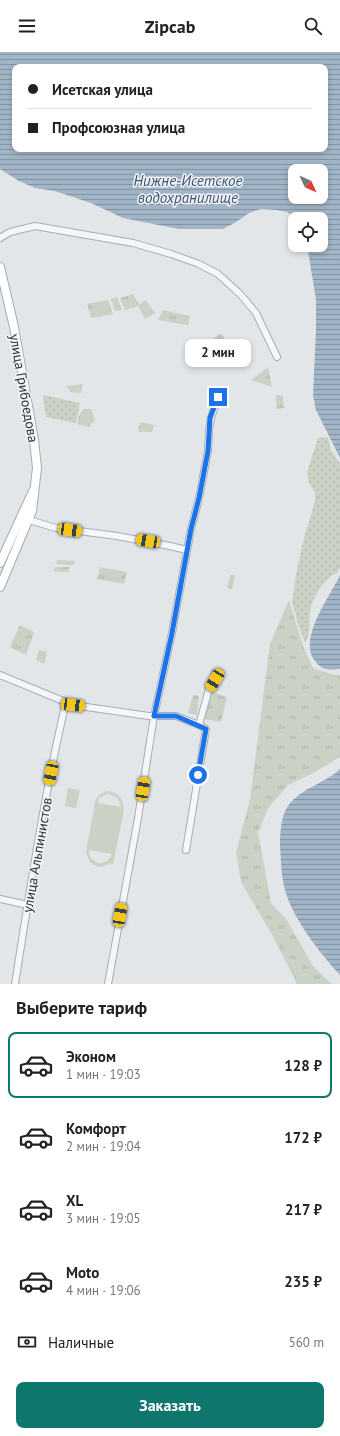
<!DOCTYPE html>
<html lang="ru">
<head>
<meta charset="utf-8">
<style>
  :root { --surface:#fff; --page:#f6f6f6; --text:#222; --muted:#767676; --line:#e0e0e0; --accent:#0f766e }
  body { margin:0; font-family:"PT Sans",sans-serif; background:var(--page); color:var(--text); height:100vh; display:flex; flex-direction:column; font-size:15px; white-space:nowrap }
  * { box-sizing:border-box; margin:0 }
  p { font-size:13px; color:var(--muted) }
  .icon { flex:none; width:22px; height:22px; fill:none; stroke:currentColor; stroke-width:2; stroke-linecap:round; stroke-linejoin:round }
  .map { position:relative; height:932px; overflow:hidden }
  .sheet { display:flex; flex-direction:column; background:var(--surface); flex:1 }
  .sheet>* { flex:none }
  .hud { position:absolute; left:12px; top:12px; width:316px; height:88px; border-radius:8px; box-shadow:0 2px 6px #0003; display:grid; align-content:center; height:88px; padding:0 16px; background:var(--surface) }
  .needle { width:26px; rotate:134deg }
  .fabs { position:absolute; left:288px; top:112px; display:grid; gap:8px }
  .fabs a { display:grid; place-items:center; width:40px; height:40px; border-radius:8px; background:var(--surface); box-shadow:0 2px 6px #0003; font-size:20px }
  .end { position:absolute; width:18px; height:18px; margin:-9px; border:5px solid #1a73e8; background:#fff; box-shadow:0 0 0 2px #fff }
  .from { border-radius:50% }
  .bubble { position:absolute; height:28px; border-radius:8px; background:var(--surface); box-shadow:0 2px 6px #0003; font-size:13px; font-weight:700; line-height:28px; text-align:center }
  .car { position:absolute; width:12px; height:24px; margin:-12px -6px; border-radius:5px; box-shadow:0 0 3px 1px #0007; background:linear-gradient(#f5c518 24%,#345 0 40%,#f5c518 0 76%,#345 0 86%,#f5c518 0) }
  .hud b { display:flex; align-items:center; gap:14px; height:38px; font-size:15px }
  .hud b+b { border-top:1px solid var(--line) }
  .hud i { width:10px; height:10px; background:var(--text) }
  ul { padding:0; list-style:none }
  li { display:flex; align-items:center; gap:12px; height:66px; margin:0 8px 6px; padding:0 8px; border:2px solid transparent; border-radius:8px }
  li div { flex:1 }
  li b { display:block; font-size:15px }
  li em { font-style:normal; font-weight:700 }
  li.current { border-color:var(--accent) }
  li>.icon { width:36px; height:36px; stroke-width:1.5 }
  h2 { padding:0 16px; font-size:18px; line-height:48px }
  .pay { display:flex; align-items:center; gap:10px; height:44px; padding:0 16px; font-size:15px }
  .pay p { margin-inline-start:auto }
  .cta { display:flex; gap:8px; margin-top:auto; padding:8px 16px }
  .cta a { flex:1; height:46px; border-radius:8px; background:var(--accent); color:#fff; font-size:16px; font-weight:700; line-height:46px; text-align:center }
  header { display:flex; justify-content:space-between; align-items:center; height:52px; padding:0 16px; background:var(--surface); font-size:18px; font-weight:700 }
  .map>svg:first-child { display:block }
</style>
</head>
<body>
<header><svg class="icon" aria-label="menu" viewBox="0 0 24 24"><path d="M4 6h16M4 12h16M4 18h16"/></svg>Zipcab<svg class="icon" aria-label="search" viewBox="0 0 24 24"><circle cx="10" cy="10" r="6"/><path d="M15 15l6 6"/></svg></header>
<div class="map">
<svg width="340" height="932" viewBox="0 0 340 932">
  <defs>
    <pattern id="grass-dots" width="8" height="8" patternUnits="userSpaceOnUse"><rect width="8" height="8" fill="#c9d2c4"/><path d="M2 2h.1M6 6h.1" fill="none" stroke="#adb5a9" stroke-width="1.8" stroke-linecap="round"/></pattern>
    <pattern id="park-tufts" width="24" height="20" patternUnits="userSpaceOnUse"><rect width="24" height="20" fill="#c9d2c4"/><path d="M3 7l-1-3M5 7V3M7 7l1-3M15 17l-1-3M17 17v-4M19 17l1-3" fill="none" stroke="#adb5a9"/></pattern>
    <pattern id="water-rules" width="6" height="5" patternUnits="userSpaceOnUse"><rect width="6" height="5" fill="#a1b5c6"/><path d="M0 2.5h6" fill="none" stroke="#8394a2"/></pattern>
  </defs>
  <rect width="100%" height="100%" fill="#e2e6e9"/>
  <path fill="url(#grass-dots)" d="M43 343 80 351 76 371 46 365Z
    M328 385 331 398 340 412V516L337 521C326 525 314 543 311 555 307 567 313 581 305 591L298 572 292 550 296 522 304 486 315 449V441L309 431 307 421 318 386Z"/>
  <path fill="url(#park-tufts)" d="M133 242 140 253 125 258 120 246Z
    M108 248 113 262 91 266 87 252Z
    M163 258 190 264 188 273 158 268Z
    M220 281 231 293 220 302 209 290Z
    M268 315 272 335 251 328Z
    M83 332 81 341 70 340 67 334Z
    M276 343 283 344 284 356 276 357Z
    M84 357H91L95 368 89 375 77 372 79 363Z
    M140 370 154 373 152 380H138Z
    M55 515H70L69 520 53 519Z
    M100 515 127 520 124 532 97 527Z
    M230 523H235L232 537 227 536Z
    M289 548 303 594 313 616 334 623H340V705L315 720 288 733 269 755 258 780 271 851 286 867 313 914 332 932H296L295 927 272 883 241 830 236 801 250 747 270 592Z
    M20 573 34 580 26 603 10 595Z
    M212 640 227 645 221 670 203 667Z
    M193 643 199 644 197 663 188 661Z"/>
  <path fill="#c9d2c4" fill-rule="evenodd" d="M117 245 122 258 115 259 111 247Z
    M146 248 155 261 145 267 138 254Z
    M57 508 75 509 74 513 56 512Z
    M39 598 47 600 44 612 36 608Z
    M68 736 80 738 76 756 65 754Z
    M108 739C120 741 123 747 124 758L113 812 110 811 102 815H98L90 810 86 800 95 750C97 744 101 741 108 739ZM107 742C115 743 120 746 121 755L98 751 99 746ZM89 798 112 802C109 809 104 812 97 811L90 805Z"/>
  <path fill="url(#water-rules)" fill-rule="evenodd" d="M0 0H340V406L316 358 313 344 316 277V248L307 193H321V167H296L287 160 277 158 261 157 249 161 236 170 223 177H179L123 166 91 151 55 139 35 136 19 129 0 117ZM15 15H325V97H15ZM295 119H321V145H295Z
    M340 523V617C336 617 331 618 327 617 322 617 318 613 315 609 297 587 331 543 340 523Z
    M340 717V923C320 901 293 867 285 838 281 823 281 808 280 793 280 781 281 764 288 754 301 736 324 732 340 717Z"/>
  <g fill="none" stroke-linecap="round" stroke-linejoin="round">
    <defs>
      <path id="minor" d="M0 186 10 180 35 174 133 191 171 202 199 212 218 222 240 242 256 261 277 305
        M29 468 56 476 117 484 170 494 187 498
        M0 623 73 653 149 664H176L199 673
        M186 798 206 677 199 673 209 637 215 628V621
        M0 847 28 853
        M15 932C30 838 44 743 66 650
        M108 932 138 766 154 664 172 581 191 477 199 446 208 399 209 378 211 366 218 345"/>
      <path id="major" d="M0 215 14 275 34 388 37 416 32 459 0 535
        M0 511 33 439"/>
    </defs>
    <use href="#minor" stroke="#a8adb3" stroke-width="8"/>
    <use href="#major" stroke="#a3abb4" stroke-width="10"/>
    <use href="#minor" stroke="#f5f6f8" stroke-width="6"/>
    <use href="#major" stroke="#fff" stroke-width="8"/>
  </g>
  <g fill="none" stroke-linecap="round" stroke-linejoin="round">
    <path stroke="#1a73e8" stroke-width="5" d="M198 723 206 677 176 664H154L172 581 191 477 199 446 208 399 210 366 218 345"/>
  </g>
  <g text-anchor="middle" stroke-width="3" stroke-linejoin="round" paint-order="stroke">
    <g font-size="14" fill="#2c3440" stroke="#f2f4f7">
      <text transform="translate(24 336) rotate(80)" y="5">улица Грибоедова</text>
      <text transform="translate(37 803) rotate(-80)" y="5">улица Альпинистов</text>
    </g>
    <g font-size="15" font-style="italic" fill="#3a5570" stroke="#f2f4f7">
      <text x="188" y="134">Нижне-Исетское<tspan x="188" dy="17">водохранилище</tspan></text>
    </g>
  </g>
</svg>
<div class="fabs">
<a><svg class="needle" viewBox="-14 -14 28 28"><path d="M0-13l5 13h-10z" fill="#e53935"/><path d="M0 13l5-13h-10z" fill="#767676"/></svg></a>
<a><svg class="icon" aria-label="locate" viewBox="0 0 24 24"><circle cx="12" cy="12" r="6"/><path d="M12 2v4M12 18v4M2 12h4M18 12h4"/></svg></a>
</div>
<i class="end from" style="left:198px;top:723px"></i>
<i class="end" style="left:218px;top:345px"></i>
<div class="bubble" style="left:185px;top:287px;width:66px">2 мин</div>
<i class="car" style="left:70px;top:478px;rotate:98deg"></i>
<i class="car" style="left:148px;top:489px;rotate:280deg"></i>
<i class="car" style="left:215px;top:628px;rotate:211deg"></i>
<i class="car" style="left:73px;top:653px;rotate:97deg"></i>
<i class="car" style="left:51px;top:721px;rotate:191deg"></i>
<i class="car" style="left:143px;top:737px;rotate:9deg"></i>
<i class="car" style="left:120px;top:863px;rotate:10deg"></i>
<div class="hud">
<b><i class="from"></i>Исетская улица</b>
<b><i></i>Профсоюзная улица</b>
</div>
</div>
<section class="sheet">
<h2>Выберите тариф</h2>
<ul>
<li class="current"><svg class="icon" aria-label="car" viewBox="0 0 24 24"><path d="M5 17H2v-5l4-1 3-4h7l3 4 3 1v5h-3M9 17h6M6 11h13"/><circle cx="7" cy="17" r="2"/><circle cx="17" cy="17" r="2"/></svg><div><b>Эконом</b><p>1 мин · 19:03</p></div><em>128 ₽</em></li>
<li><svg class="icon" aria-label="car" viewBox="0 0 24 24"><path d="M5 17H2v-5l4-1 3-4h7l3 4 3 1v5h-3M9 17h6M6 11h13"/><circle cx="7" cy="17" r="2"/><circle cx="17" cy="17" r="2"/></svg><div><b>Комфорт</b><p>2 мин · 19:04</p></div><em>172 ₽</em></li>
<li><svg class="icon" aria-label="car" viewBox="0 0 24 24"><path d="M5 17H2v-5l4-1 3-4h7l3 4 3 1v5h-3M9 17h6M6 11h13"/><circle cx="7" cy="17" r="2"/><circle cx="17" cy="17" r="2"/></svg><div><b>XL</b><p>3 мин · 19:05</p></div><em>217 ₽</em></li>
<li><svg class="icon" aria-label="car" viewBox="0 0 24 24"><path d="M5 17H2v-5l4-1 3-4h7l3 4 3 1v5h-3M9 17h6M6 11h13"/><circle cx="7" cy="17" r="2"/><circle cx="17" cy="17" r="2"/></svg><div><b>Moto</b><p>4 мин · 19:06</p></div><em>235 ₽</em></li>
</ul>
<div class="pay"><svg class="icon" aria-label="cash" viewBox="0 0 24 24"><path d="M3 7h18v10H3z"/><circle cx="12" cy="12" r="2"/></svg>Наличные<p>560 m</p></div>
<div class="cta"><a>Заказать</a></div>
</section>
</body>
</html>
